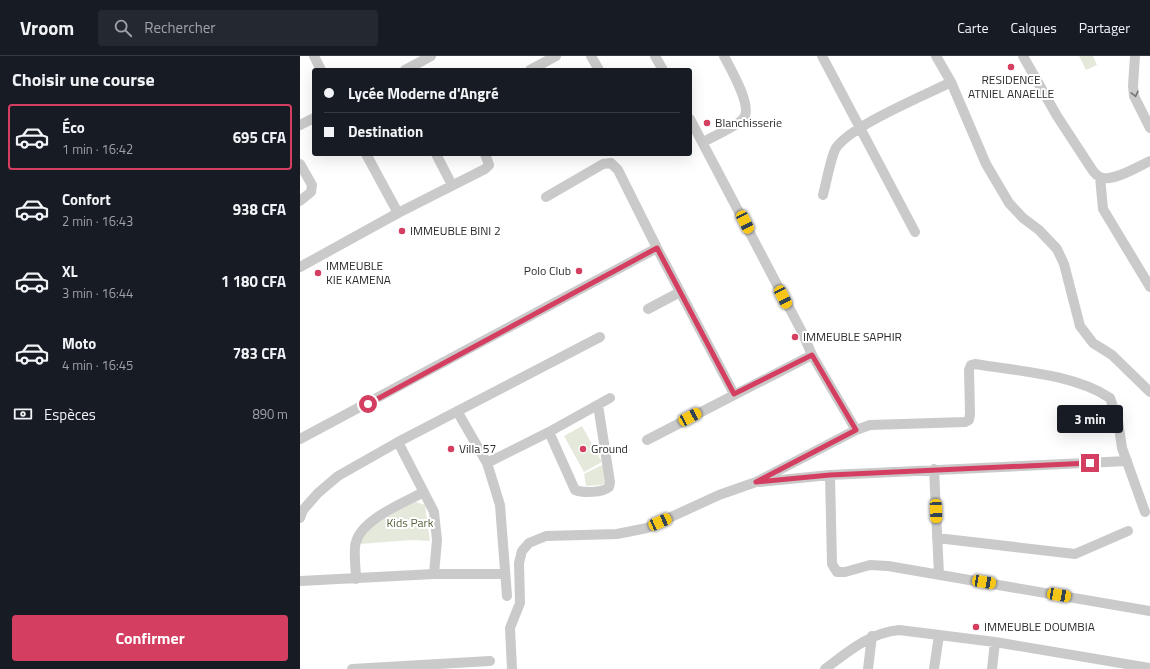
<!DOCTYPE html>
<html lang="fr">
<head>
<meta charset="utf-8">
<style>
  :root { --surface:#171b24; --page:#242831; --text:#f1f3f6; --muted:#9ea1a6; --line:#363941; --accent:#d43e61 }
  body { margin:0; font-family:"Titillium Web",sans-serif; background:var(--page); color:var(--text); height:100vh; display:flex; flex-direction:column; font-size:15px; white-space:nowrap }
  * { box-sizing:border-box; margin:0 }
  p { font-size:13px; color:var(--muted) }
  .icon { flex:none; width:22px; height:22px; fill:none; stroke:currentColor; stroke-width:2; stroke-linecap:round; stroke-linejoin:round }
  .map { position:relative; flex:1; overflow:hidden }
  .drawer { display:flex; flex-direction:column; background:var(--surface); width:300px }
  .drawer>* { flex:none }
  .guide { position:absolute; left:12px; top:12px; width:380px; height:88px; border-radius:4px; box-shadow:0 4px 16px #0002; display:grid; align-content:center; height:88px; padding:0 12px; background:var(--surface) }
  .end { position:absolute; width:18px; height:18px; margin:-9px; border:5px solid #d43e61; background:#fff; box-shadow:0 0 0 2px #fff }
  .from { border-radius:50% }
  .bubble { position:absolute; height:28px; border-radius:4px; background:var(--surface); box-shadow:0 4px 16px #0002; font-size:13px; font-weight:700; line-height:28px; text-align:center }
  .car { position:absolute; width:12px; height:24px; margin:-12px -6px; border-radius:5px; box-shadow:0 0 3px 1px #0007; background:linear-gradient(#f5c518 24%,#345 0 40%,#f5c518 0 76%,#345 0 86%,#f5c518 0) }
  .guide b { display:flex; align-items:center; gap:14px; height:38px; font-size:15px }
  .guide b+b { border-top:1px solid var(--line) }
  .guide i { width:10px; height:10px; background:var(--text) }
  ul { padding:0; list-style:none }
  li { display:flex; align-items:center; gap:12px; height:66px; margin:0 8px 6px; padding:0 4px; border:2px solid transparent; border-radius:4px }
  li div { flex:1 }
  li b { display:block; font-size:15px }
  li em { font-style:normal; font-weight:700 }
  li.on { border-color:var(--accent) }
  li>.icon { width:36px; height:36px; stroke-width:1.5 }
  h2 { padding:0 12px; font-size:18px; line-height:48px }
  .pay { display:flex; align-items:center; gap:10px; height:44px; padding:0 12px; font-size:15px }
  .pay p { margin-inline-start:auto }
  .cta { display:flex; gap:8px; margin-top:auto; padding:8px 12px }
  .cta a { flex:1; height:46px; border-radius:4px; background:var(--accent); color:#fff; font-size:16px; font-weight:700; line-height:46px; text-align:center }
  header { display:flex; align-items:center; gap:24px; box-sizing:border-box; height:56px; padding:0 20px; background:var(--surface); border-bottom:1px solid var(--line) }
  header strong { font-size:19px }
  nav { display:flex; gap:22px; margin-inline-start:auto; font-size:14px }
  .search { width:280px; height:36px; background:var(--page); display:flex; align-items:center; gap:10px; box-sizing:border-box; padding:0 14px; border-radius:4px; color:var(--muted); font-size:15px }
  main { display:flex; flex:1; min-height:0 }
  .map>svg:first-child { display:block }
</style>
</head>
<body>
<header>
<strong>Vroom</strong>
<div class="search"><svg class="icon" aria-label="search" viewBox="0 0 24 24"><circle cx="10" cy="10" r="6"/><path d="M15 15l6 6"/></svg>Rechercher</div>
<nav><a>Carte</a><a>Calques</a><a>Partager</a></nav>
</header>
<main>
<section class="drawer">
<h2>Choisir une course</h2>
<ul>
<li class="on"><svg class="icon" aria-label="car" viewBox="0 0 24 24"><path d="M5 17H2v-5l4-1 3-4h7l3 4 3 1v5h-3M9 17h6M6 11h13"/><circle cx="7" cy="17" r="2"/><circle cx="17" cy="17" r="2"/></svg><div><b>Éco</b><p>1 min · 16:42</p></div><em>695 CFA</em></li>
<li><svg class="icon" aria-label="car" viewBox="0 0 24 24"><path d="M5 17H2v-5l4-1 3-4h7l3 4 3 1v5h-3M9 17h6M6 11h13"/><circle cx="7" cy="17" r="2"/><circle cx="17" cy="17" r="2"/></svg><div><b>Confort</b><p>2 min · 16:43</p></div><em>938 CFA</em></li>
<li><svg class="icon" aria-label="car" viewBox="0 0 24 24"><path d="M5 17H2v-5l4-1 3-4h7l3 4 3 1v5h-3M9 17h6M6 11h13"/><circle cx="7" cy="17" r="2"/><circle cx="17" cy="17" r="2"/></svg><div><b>XL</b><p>3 min · 16:44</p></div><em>1 180 CFA</em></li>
<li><svg class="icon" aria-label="car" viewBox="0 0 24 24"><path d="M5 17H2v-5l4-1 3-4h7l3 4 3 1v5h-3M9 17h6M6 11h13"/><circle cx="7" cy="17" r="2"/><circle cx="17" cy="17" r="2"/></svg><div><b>Moto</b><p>4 min · 16:45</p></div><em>783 CFA</em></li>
</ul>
<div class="pay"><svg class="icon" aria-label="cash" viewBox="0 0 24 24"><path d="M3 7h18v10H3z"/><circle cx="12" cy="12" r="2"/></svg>Espèces<p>890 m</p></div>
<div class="cta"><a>Confirmer</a></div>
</section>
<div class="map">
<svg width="850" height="613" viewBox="0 0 850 613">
  <rect width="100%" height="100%" fill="#fff"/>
  <path fill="#e5e9db" d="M779 0H793L797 9 786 14Z
    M282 370 302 406 284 416 264 380Z
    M304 408 306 427 301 429 286 430 284 418Z
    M116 446 125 449 130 485 111 484 60 488 65 476 86 459Z"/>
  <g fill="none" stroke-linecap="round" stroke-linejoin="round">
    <path stroke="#cacaca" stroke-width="10" d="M14 0 21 14
      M291 0 299 14
      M355 0 363 14
      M522 0 615 176
      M636 0 651 26 686 108 709 147 723 162 739 174 757 193 764 208 780 270 793 287 812 299 850 336
      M723 0 757 60 793 115C795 117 797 120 800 121 812 127 839 110 850 105
      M835 0 833 30 834 40 850 72
      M105 14 131 0
      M230 14 256 0
      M390 63 502 276 512 299 556 374
      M0 69 14 62
      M403 86C412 81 437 70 443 63 454 52 430 12 424 0
      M66 98 98 157
      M136 98 152 129
      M0 108 12 129 11 136 0 145
      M800 121 803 153 850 231
      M523 139C526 128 531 100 536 92 552 69 624 40 651 26
      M246 141 303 108 311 107 318 114 357 192
      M0 211 98 157 185 113 189 109 185 98
      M348 253 380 236
      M157 355 187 407 200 449 207 540
      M249 376 275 434C283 437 302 437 309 431L310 426 298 349
      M0 383 357 192 434 338
      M347 384 512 299
      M98 386 134 456 137 484 134 518
      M187 407 249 376 310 342
      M634 413 639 518
      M530 419 532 508 537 516H545L570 509 588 510 850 555
      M460 426 530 419 827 405
      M0 462 3 454 18 437 38 420 98 386 300 281
      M637 482 775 498 828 475
      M56 523C56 513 53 494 56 486 62 463 105 446 124 436
      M0 525 134 518H205
      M52 613 190 605
      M212 613 210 572 220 547 219 507 222 495 229 487 246 480 317 478 347 472 419 439 456 426 556 374 570 369 665 366 669 364 670 358 669 314 671 309 675 308C717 315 774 318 810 342L818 365 822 392 845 456
      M525 613C548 596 569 577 599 574L695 586 850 612
      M568 613 572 580
      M634 613 639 579
      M692 613 695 586"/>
  </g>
  <defs><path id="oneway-chevron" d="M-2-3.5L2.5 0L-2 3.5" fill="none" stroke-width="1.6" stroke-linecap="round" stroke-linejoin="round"/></defs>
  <use stroke="#747474" href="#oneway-chevron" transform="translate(835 38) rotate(76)"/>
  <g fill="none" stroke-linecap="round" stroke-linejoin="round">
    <path stroke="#d43e61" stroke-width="5" d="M68 348 357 192 434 338 512 299 556 374 456 426 530 419 790 407"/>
  </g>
  <g fill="#d43e61" stroke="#fff" stroke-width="1.5">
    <circle cx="711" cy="11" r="4"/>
    <circle cx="407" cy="67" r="4"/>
    <circle cx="102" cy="175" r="4"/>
    <circle cx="279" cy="215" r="4"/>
    <circle cx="18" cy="217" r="4"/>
    <circle cx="495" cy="281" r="4"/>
    <circle cx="151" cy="393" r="4"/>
    <circle cx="283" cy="393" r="4"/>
    <circle cx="676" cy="571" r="4"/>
  </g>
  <g text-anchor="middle" stroke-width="4" stroke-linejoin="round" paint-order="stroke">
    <g font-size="12" fill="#2d2d2d" stroke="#fff" text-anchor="start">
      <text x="711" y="28" text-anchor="middle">RESIDENCE<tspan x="711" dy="14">ATNIEL ANAELLE</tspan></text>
      <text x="415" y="71">Blanchisserie</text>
      <text x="110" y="179">IMMEUBLE BINI 2</text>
      <text x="26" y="214">IMMEUBLE<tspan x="26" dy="14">KIE KAMENA</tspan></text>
      <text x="271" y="219" text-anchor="end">Polo Club</text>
      <text x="503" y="285">IMMEUBLE SAPHIR</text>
      <text x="159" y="397">Villa 57</text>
      <text x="291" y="397">Ground</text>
      <text x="684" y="575">IMMEUBLE DOUMBIA</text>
    </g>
    <g font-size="12" fill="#56643e" stroke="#fff">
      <text x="110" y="471">Kids Park</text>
    </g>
  </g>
</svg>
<i class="end from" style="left:68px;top:348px"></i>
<i class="end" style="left:790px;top:407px"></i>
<div class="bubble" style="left:757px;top:349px;width:66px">3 min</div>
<i class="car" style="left:445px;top:166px;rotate:153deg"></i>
<i class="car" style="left:483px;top:241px;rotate:153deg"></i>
<i class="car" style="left:390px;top:361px;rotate:62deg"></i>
<i class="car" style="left:636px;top:455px;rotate:178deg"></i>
<i class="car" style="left:360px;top:466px;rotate:66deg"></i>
<i class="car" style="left:684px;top:526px;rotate:100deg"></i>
<i class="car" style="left:759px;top:539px;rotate:100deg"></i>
<div class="guide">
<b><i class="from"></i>Lycée Moderne d'Angré</b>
<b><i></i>Destination</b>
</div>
</div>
</main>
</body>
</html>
